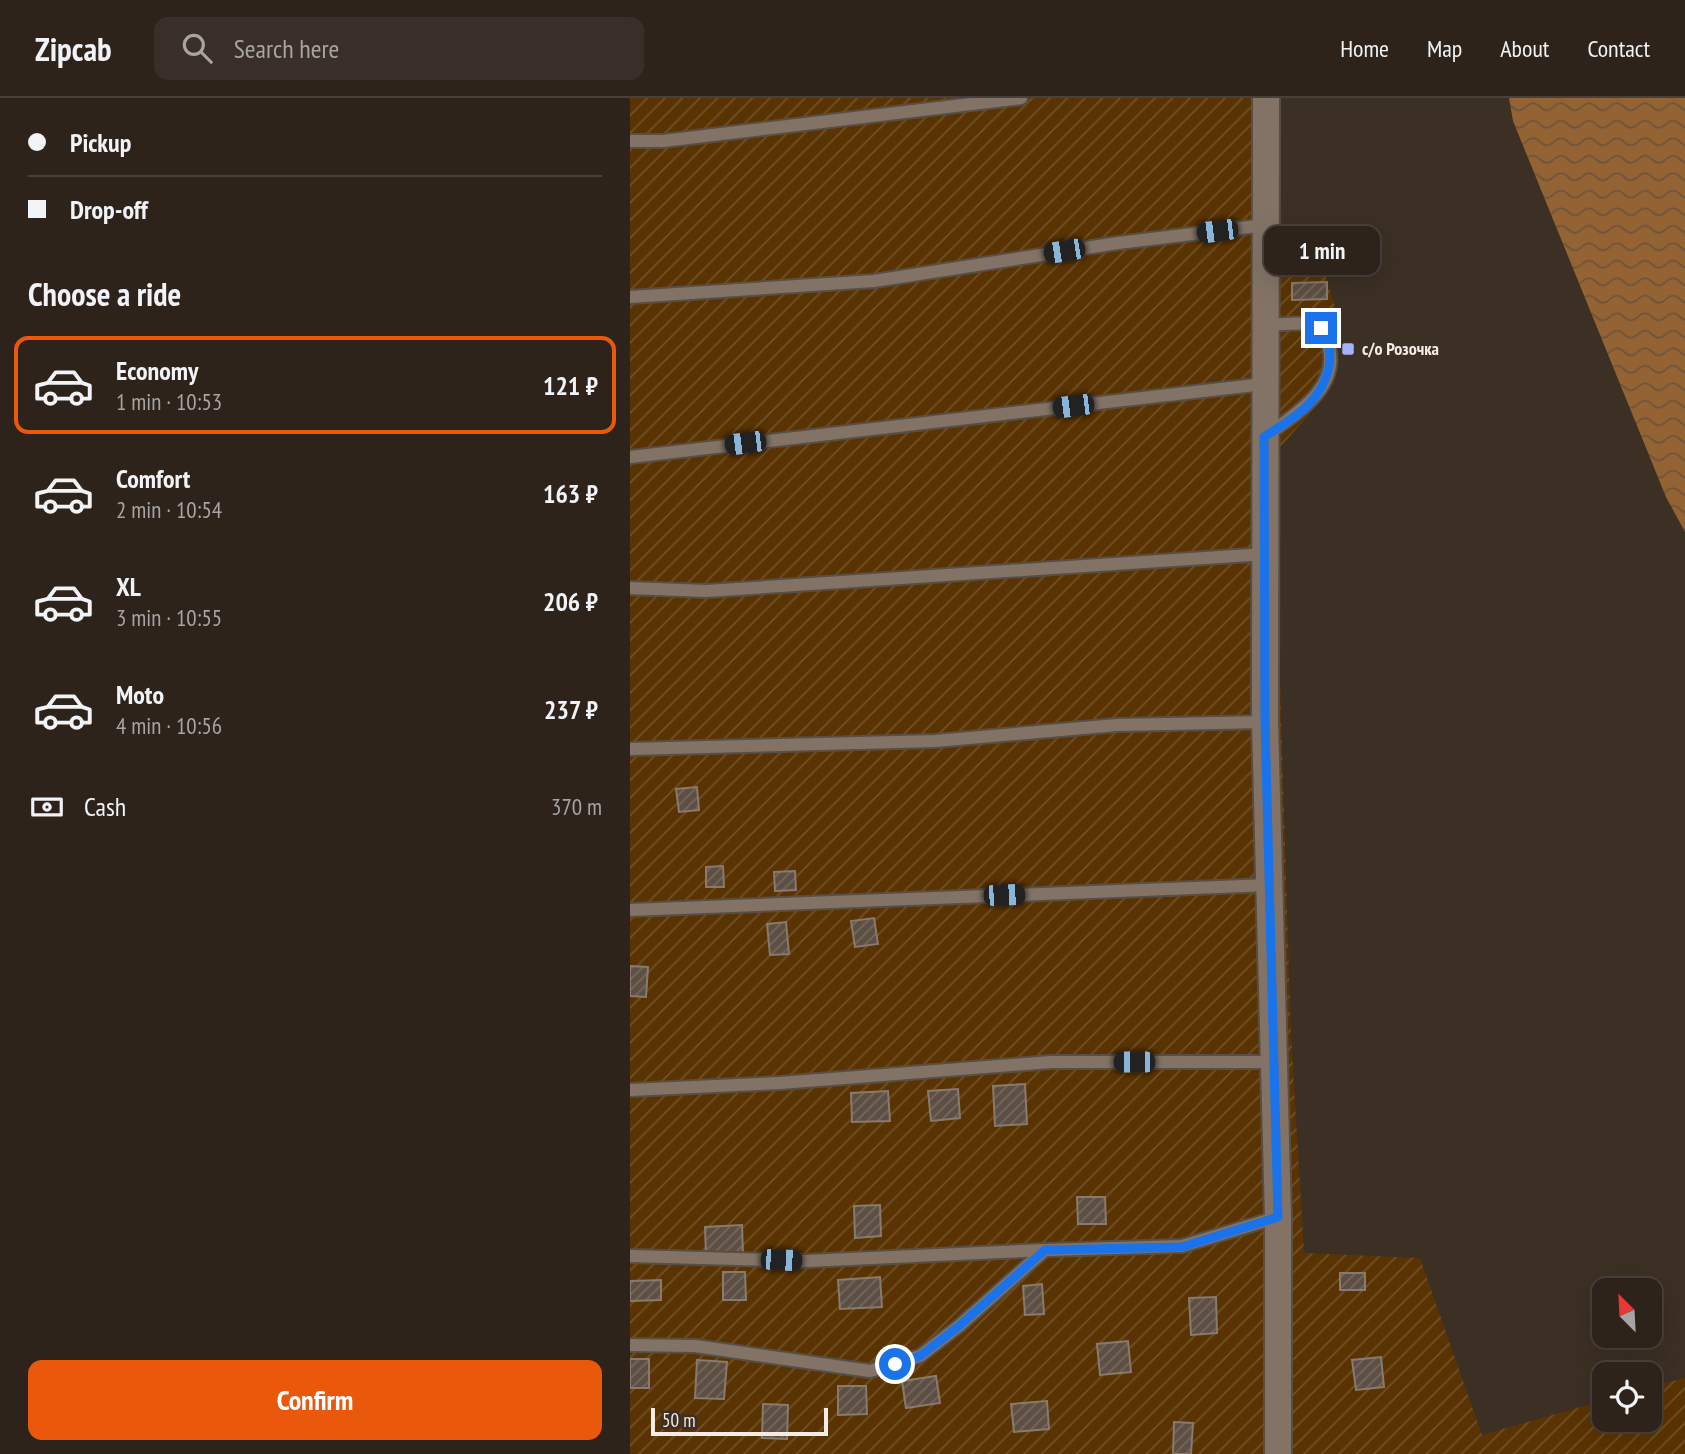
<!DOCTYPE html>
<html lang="en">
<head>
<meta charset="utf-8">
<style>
  :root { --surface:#2d231b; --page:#392f28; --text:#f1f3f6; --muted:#a7a4a3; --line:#48403a; --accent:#ea580c }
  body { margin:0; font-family:"PT Sans Narrow",sans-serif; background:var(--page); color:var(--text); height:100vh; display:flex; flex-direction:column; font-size:26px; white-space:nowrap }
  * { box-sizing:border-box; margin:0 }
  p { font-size:23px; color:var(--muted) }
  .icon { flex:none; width:38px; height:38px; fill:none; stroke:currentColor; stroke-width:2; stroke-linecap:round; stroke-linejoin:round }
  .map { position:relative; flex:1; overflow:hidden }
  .details { display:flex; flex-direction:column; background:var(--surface); width:630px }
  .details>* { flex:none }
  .hud { display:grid; align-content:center; height:154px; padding:0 28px; background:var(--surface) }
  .needle { width:46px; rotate:336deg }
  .buttons { position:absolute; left:962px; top:1180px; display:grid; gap:14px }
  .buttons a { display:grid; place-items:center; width:70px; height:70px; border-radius:14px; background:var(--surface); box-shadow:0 7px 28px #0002,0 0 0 2px var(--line); font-size:35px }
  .scale { position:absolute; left:21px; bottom:18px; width:177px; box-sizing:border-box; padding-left:7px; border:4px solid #f3ebe4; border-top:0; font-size:19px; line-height:24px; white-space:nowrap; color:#f3ebe4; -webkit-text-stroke:5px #3c2f24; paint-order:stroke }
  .end { position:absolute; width:32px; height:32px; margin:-16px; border:9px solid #1a73e8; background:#fff; box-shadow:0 0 0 4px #fff }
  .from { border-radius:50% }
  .bubble { position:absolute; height:49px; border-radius:14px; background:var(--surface); box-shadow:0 7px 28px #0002,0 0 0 2px var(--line); font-size:23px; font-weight:700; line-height:49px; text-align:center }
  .car { position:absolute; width:21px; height:42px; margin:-21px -10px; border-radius:9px; box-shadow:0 0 5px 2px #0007; background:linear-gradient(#222 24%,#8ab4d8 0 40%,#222 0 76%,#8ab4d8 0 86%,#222 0) }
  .hud b { display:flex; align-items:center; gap:24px; height:66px; font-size:26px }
  .hud b+b { border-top:2px solid var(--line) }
  .hud i { width:18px; height:18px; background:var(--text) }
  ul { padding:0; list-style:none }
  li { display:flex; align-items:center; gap:21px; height:98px; margin:0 14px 10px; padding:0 14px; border:4px solid transparent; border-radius:14px }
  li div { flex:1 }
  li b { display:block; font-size:26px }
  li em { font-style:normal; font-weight:700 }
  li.on { border-color:var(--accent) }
  li>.icon { width:63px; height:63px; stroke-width:1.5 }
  h2 { padding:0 28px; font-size:32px; line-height:84px }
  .pay { display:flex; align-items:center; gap:18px; height:77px; padding:0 28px; font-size:26px }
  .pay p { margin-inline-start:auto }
  .cta { display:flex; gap:14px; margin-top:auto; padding:14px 28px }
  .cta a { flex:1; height:80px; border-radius:14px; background:var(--accent); color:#fff; font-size:28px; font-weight:700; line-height:80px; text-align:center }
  header { display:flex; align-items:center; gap:42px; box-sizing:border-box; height:98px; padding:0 35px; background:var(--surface); border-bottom:2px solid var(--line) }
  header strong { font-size:33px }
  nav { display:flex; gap:38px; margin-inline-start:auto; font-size:24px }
  .search { width:490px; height:63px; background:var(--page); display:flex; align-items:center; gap:18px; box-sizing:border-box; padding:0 24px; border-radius:14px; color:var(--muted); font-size:26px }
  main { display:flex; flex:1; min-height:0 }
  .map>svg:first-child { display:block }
</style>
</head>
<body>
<header>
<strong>Zipcab</strong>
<div class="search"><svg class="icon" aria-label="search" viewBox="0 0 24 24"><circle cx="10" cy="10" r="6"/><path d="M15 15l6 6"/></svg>Search here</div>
<nav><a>Home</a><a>Map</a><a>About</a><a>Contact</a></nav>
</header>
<main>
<section class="details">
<div class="hud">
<b><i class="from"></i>Pickup</b>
<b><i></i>Drop-off</b>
</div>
<h2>Choose a ride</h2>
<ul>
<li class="on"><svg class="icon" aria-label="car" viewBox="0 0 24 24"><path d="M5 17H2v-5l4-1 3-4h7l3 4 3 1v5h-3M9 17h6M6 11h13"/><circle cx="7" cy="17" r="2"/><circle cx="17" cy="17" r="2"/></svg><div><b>Economy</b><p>1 min · 10:53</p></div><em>121 ₽</em></li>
<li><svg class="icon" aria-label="car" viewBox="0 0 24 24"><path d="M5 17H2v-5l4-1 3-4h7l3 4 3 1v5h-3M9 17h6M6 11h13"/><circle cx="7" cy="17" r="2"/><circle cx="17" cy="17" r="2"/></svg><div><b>Comfort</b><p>2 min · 10:54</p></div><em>163 ₽</em></li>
<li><svg class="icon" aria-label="car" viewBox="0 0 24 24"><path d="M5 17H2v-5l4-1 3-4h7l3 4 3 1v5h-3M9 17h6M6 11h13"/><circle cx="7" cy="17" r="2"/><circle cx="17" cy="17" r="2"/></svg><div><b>XL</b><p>3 min · 10:55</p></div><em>206 ₽</em></li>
<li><svg class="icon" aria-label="car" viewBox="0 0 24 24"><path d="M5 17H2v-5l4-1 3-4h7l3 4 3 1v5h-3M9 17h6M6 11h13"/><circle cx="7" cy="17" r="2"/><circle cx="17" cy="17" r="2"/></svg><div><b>Moto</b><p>4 min · 10:56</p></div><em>237 ₽</em></li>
</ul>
<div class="pay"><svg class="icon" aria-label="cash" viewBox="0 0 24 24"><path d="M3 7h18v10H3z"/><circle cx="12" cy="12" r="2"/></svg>Cash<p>370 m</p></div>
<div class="cta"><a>Confirm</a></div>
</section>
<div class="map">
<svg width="1055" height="1356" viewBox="0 0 1055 1356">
  <defs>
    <pattern id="garden-furrows" width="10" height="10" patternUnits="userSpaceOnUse" patternTransform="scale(1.75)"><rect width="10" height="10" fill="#5a3302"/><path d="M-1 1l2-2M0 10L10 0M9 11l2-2" fill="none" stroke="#725127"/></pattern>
    <pattern id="water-waves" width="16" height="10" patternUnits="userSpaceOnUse" patternTransform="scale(1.75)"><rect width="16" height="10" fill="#946333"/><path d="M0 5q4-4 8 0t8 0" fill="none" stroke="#6e543c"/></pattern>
    <pattern id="building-hatch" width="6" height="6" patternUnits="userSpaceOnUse" patternTransform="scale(1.75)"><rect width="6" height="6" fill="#5d4f43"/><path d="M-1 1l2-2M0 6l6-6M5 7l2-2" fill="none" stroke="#75685e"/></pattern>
  </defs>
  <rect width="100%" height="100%" fill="#3c2f24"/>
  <path fill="url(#garden-furrows)" d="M0 0H647L646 173 671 170 694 174 710 224 704 281 685 310 643 357 661 938 674 1155 790 1160 852 1337 975 1302V1321H1020V1289L1055 1280V1356H0Z"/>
  <path fill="url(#water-waves)" d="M879 0H1055V434L1036 399 883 23Z"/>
  <path fill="url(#building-hatch)" stroke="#897a6d" stroke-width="2" d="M697 184V201L662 202V185Z
    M67 689 69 712 49 714 46 691Z
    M93 768 94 789H76V769Z
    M165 773 166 792 145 793 144 774Z
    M244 820 248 846 225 849 221 823Z
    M156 824 159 856 140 857 137 826Z
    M0 868 18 869 16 899 0 898Z
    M395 986 397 1026 365 1028 363 988Z
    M328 991 330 1020 301 1023 298 993Z
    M258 993 260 1023 222 1024 221 995Z
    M447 1099H475L476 1126H448Z
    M250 1107 251 1138 225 1140 224 1108Z
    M112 1127 113 1156 76 1157 75 1129Z
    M93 1174H115L116 1202H93Z
    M710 1175H735V1192H710Z
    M250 1179 252 1209 210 1211 208 1182Z
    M31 1182V1202L0 1203V1183Z
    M412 1186 414 1216 395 1217 393 1188Z
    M586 1199 587 1235 561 1237 559 1200Z
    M498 1243 501 1274 470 1277 467 1246Z
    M751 1259 754 1289 726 1292 722 1262Z
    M0 1261H19V1290H0Z
    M67 1262 97 1264 94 1301 65 1300Z
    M306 1278 310 1305 276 1310 272 1283Z
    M208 1288H236L237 1316 208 1317Z
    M417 1303 419 1331 384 1334 381 1306Z
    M133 1306 158 1307 157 1341 132 1340Z
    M544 1324 563 1325 561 1356H543Z"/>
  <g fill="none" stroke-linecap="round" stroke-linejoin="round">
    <defs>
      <path id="service" d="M0 43H33L391 0
        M0 199 244 183 488 145 636 127
        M635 227C650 227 670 223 685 227 695 230 697 240 699 249 709 291 665 316 637 337
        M0 359 634 286
        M0 490 76 493 635 456
        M0 651 305 643 487 627 635 624
        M0 812 639 787
        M0 992 150 985 421 964H643
        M0 1158 176 1163 415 1152 552 1148 648 1119
        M0 1247 65 1248 240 1273 290 1258 329 1228 415 1152"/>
      <path id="minor" d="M636 0 635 624 648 1119V1356"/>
    </defs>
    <use href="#service" stroke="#594e44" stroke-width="16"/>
    <use href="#minor" stroke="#594e44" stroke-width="30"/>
    <use href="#service" stroke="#827366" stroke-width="12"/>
    <use href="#minor" stroke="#827366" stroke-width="26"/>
  </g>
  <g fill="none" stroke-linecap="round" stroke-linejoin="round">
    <path stroke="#1a73e8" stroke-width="9" d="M265 1266 290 1258 329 1228 415 1152 552 1149 648 1119 635 624 634 339C649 329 667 319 679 306 699 285 708 254 691 230"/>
  </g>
  <rect fill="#a2b2fd" stroke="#3c2f24" stroke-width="2.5" x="711" y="244" width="14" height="14" rx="3.5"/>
  <g text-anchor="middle" stroke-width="6" stroke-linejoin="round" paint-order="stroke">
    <g font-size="18" font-weight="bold" fill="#f3ebe4" stroke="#3c2f24" text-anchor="start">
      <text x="732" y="257">с/о Розочка</text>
    </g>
  </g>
</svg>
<div class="buttons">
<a><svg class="needle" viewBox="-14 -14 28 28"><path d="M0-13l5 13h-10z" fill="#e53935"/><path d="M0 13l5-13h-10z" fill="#a7a4a3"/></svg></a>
<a><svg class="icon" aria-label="locate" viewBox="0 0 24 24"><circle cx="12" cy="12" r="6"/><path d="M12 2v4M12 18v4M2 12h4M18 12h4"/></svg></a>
</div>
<div class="scale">50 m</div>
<i class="end from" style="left:265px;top:1266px"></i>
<i class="end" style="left:691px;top:230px"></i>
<div class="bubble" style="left:634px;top:128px;width:116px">1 min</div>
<i class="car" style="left:587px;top:133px;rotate:263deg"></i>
<i class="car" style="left:434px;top:153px;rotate:261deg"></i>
<i class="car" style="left:443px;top:308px;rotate:263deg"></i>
<i class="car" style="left:115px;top:345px;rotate:263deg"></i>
<i class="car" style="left:374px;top:797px;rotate:88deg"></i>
<i class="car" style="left:504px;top:964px;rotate:270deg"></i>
<i class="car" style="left:151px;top:1162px;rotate:92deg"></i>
</div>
</main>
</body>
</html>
